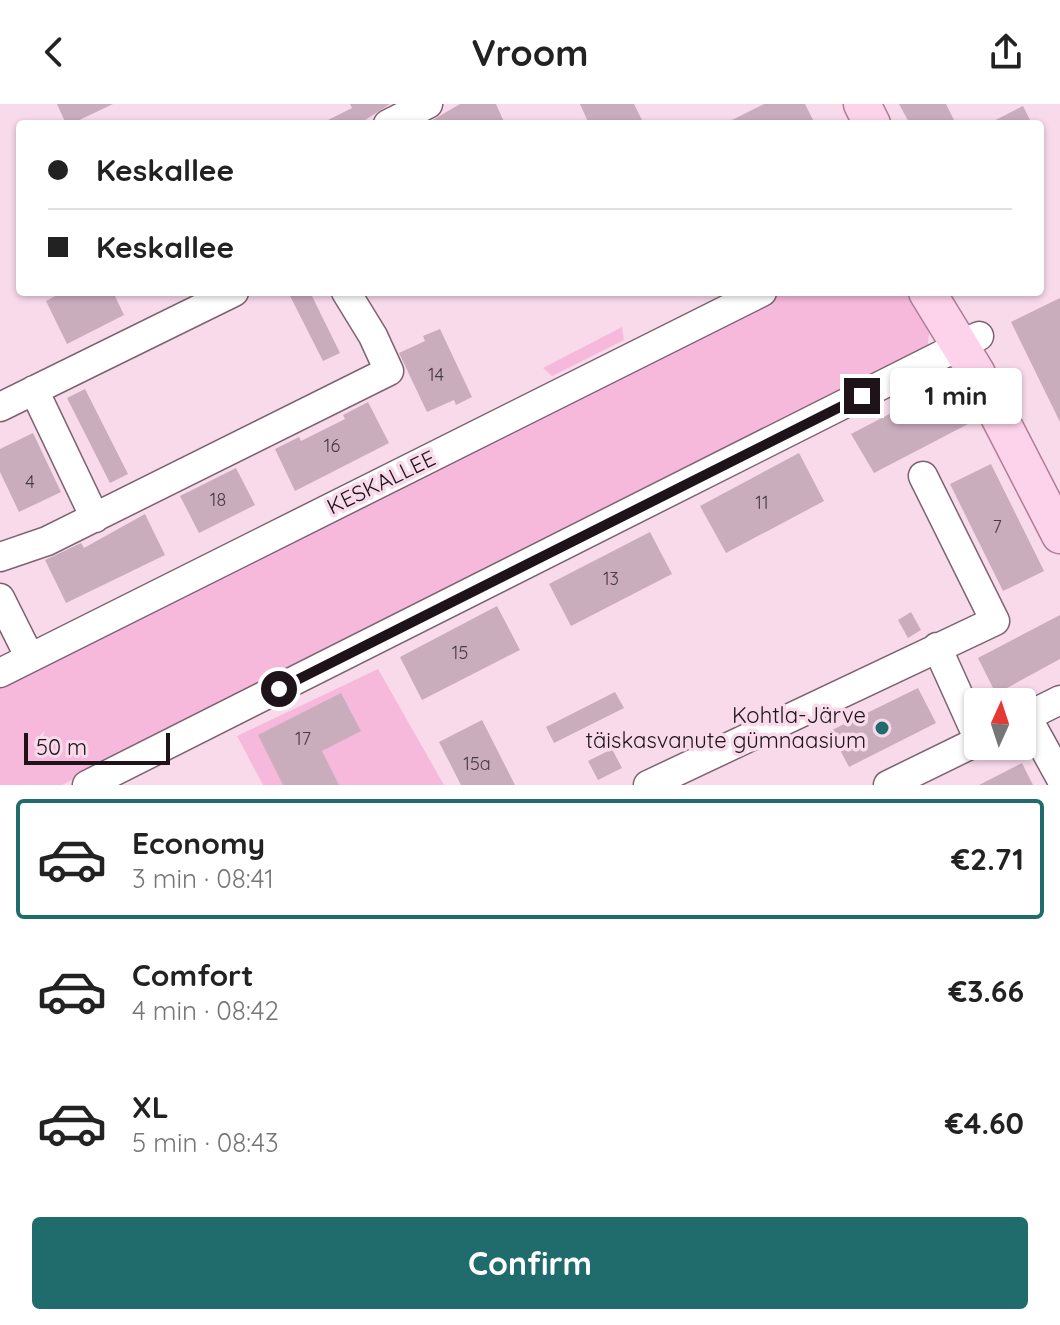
<!DOCTYPE html>
<html lang="en">
<head>
<meta charset="utf-8">
<style>
  :root { --surface:#fff; --page:#f2f2f2; --text:#222; --muted:#767676; --line:#e0e0e0; --accent:#206c6c }
  body { margin:0; font-family:Quicksand,sans-serif; background:var(--page); color:var(--text); height:100vh; display:flex; flex-direction:column; font-size:30px; white-space:nowrap }
  * { box-sizing:border-box; margin:0 }
  p { font-size:26px; color:var(--muted) }
  .icon { flex:none; width:44px; height:44px; fill:none; stroke:currentColor; stroke-width:2; stroke-linecap:round; stroke-linejoin:round }
  .map { position:relative; height:681px; overflow:hidden }
  .side { display:flex; flex-direction:column; background:var(--surface); flex:1 }
  .side>* { flex:none }
  .top-card { position:absolute; left:16px; top:16px; width:1028px; height:176px; border-radius:8px; box-shadow:0 2px 6px #0004; display:grid; align-content:center; height:176px; padding:0 32px; background:var(--surface) }
  .needle { width:52px; rotate:3deg }
  .fabs { position:absolute; left:964px; top:584px; display:grid; gap:16px }
  .fabs a { display:grid; place-items:center; width:72px; height:72px; border-radius:8px; background:var(--surface); box-shadow:0 2px 6px #0004; font-size:40px }
  .scale { position:absolute; left:24px; bottom:20px; width:146px; box-sizing:border-box; padding-left:8px; border:4px solid #1d1319; border-top:0; font-size:22px; line-height:28px; white-space:nowrap; color:#1d1319; -webkit-text-stroke:6px #f8daea; paint-order:stroke }
  .end { position:absolute; width:36px; height:36px; margin:-18px; border:10px solid #1d1319; background:#fff; box-shadow:0 0 0 4px #fff }
  .from { border-radius:50% }
  .bubble { position:absolute; height:56px; border-radius:8px; background:var(--surface); box-shadow:0 2px 6px #0004; font-size:26px; font-weight:700; line-height:56px; text-align:center }
  .top-card b { display:flex; align-items:center; gap:28px; height:76px; font-size:30px }
  .top-card b+b { border-top:2px solid var(--line) }
  .top-card i { width:20px; height:20px; background:var(--text) }
  ul { padding:14px 0 0; list-style:none }
  li { display:flex; align-items:center; gap:24px; height:120px; margin:0 16px 12px; padding:0 16px; border:4px solid transparent; border-radius:8px }
  li div { flex:1 }
  li b { display:block; font-size:30px }
  li em { font-style:normal; font-weight:700 }
  li.current { border-color:var(--accent) }
  li>.icon { width:72px; height:72px; stroke-width:1.5 }
  .action { display:flex; gap:16px; margin-top:auto; padding:16px 32px }
  .action a { flex:1; height:92px; border-radius:8px; background:var(--accent); color:#fff; font-size:32px; font-weight:700; line-height:92px; text-align:center }
  header { display:flex; justify-content:space-between; align-items:center; height:104px; padding:0 32px; background:var(--surface); font-size:36px; font-weight:700 }
  .map>svg:first-child { display:block }
</style>
</head>
<body>
<header><svg class="icon" aria-label="back" viewBox="0 0 24 24"><path d="M15 5l-7 7 7 7"/></svg>Vroom<svg class="icon" aria-label="share" viewBox="0 0 24 24"><path d="M12 15V3M7 8l5-5 5 5M5 13v7h14v-7"/></svg></header>
<div class="map">
<svg width="1060" height="681" viewBox="0 0 1060 681">
  <rect width="100%" height="100%" fill="#f8daea"/>
  <path fill="#f6b9db" d="M785 188H912L930 221 927 247 62 681H0V583Z
    M622 223 624 236 552 272 543 264Z
    M378 565 444 681H263L237 632Z"/>
  <path fill="#caadbd" d="M57 0H113L71 20H66Z
    M350 0H390L359 20H320L352 4Z
    M460 0H496L505 20H426Z
    M580 0H634L644 20H589Z
    M764 0H805L815 20H724Z
    M899 0H946L956 20H910Z
    M1023 2 1032 20H988Z
    M63 188H113L124 211 67 240 46 197Z
    M288 188H310L340 249 323 257Z
    M1060 194V318L1011 218Z
    M440 225 472 293 456 301 454 296 427 308 399 249 425 237 423 232Z
    M947 280 968 320 874 369 851 330Z
    M85 285 128 370 110 379 67 294Z
    M368 298 389 339 295 387 275 345 299 333 301 337 345 315 343 311Z
    M33 329 61 388 19 408 0 368V345Z
    M799 349 824 397 726 449 700 402Z
    M991 360 1044 467 1003 487 950 380Z
    M236 364 255 401 199 429 180 392Z
    M145 410 165 451 66 499 45 456 81 439 84 444Z
    M650 428 672 470 571 522 549 480Z
    M497 502 520 546 422 596 400 553Z
    M911 508 921 526 908 534 898 516Z
    M1060 511V555L996 590 978 554Z
    M918 584 936 619 849 663 830 627Z
    M615 588 624 604 554 639 546 623Z
    M341 589 361 627 322 647 339 681H283L258 631Z
    M482 616 515 681H461L439 638Z
    M612 645 622 664 598 676 588 657Z
    M1022 659 1033 681H979Z"/>
  <g fill="none" stroke-linecap="round" stroke-linejoin="round">
    <defs>
      <path id="minor" d="M388 20 428 0
        M34 286 95 414
        M0 303 234 188
        M0 453 47 437 389 267 373 232 346 188
        M0 494 30 554
        M937 543 978 634
        M0 569 762 188
        M1027 613 1060 673
        M1022 615 1060 596
        M87 681 979 232
        M648 681 995 517 923 372
        M888 681 978 637"/>
      <path id="major" d="M862 0 872 20
        M927 188 976 268 1060 431"/>
    </defs>
    <use href="#minor" stroke="#7d6371" stroke-width="31"/>
    <use href="#major" stroke="#ae7d98" stroke-width="39"/>
    <use href="#minor" stroke="#fff" stroke-width="28"/>
    <use href="#major" stroke="#fdd3eb" stroke-width="36"/>
  </g>
  <g fill="none" stroke-linecap="round" stroke-linejoin="round">
    <path stroke="#1d1319" stroke-width="10" d="M279 585 862 292"/>
  </g>
  <circle fill="#206c6c" stroke="#f8daea" stroke-width="3" cx="882" cy="624" r="8"/>
  <g text-anchor="middle" stroke-width="7" stroke-linejoin="round" paint-order="stroke">
    <g font-size="18" fill="#483a42">
      <text x="436" y="277">14</text>
      <text x="332" y="348">16</text>
      <text x="30" y="384">4</text>
      <text x="218" y="402">18</text>
      <text x="762" y="405">11</text>
      <text x="997" y="429">7</text>
      <text x="611" y="481">13</text>
      <text x="460" y="555">15</text>
      <text x="303" y="641">17</text>
      <text x="477" y="666">15a</text>
    </g>
    <g font-size="22" fill="#1d1319" stroke="#f8daea">
      <text transform="translate(381 378) rotate(-26)" y="8">KESKALLEE</text>
    </g>
    <g font-size="22" fill="#1d1319" stroke="#f8daea" text-anchor="end">
      <text x="866" y="619">Kohtla-Järve<tspan x="866" dy="25">täiskasvanute gümnaasium</tspan></text>
    </g>
  </g>
</svg>
<div class="fabs">
<a><svg class="needle" viewBox="-14 -14 28 28"><path d="M0-13l5 13h-10z" fill="#e53935"/><path d="M0 13l5-13h-10z" fill="#767676"/></svg></a>
</div>
<div class="scale">50 m</div>
<i class="end from" style="left:279px;top:585px"></i>
<i class="end" style="left:862px;top:292px"></i>
<div class="bubble" style="left:890px;top:264px;width:132px">1 min</div>
<div class="top-card">
<b><i class="from"></i>Keskallee</b>
<b><i></i>Keskallee</b>
</div>
</div>
<section class="side">
<ul>
<li class="current"><svg class="icon" aria-label="car" viewBox="0 0 24 24"><path d="M5 17H2v-5l4-1 3-4h7l3 4 3 1v5h-3M9 17h6M6 11h13"/><circle cx="7" cy="17" r="2"/><circle cx="17" cy="17" r="2"/></svg><div><b>Economy</b><p>3 min · 08:41</p></div><em>€2.71</em></li>
<li><svg class="icon" aria-label="car" viewBox="0 0 24 24"><path d="M5 17H2v-5l4-1 3-4h7l3 4 3 1v5h-3M9 17h6M6 11h13"/><circle cx="7" cy="17" r="2"/><circle cx="17" cy="17" r="2"/></svg><div><b>Comfort</b><p>4 min · 08:42</p></div><em>€3.66</em></li>
<li><svg class="icon" aria-label="car" viewBox="0 0 24 24"><path d="M5 17H2v-5l4-1 3-4h7l3 4 3 1v5h-3M9 17h6M6 11h13"/><circle cx="7" cy="17" r="2"/><circle cx="17" cy="17" r="2"/></svg><div><b>XL</b><p>5 min · 08:43</p></div><em>€4.60</em></li>
</ul>
<div class="action"><a>Confirm</a></div>
</section>
</body>
</html>
